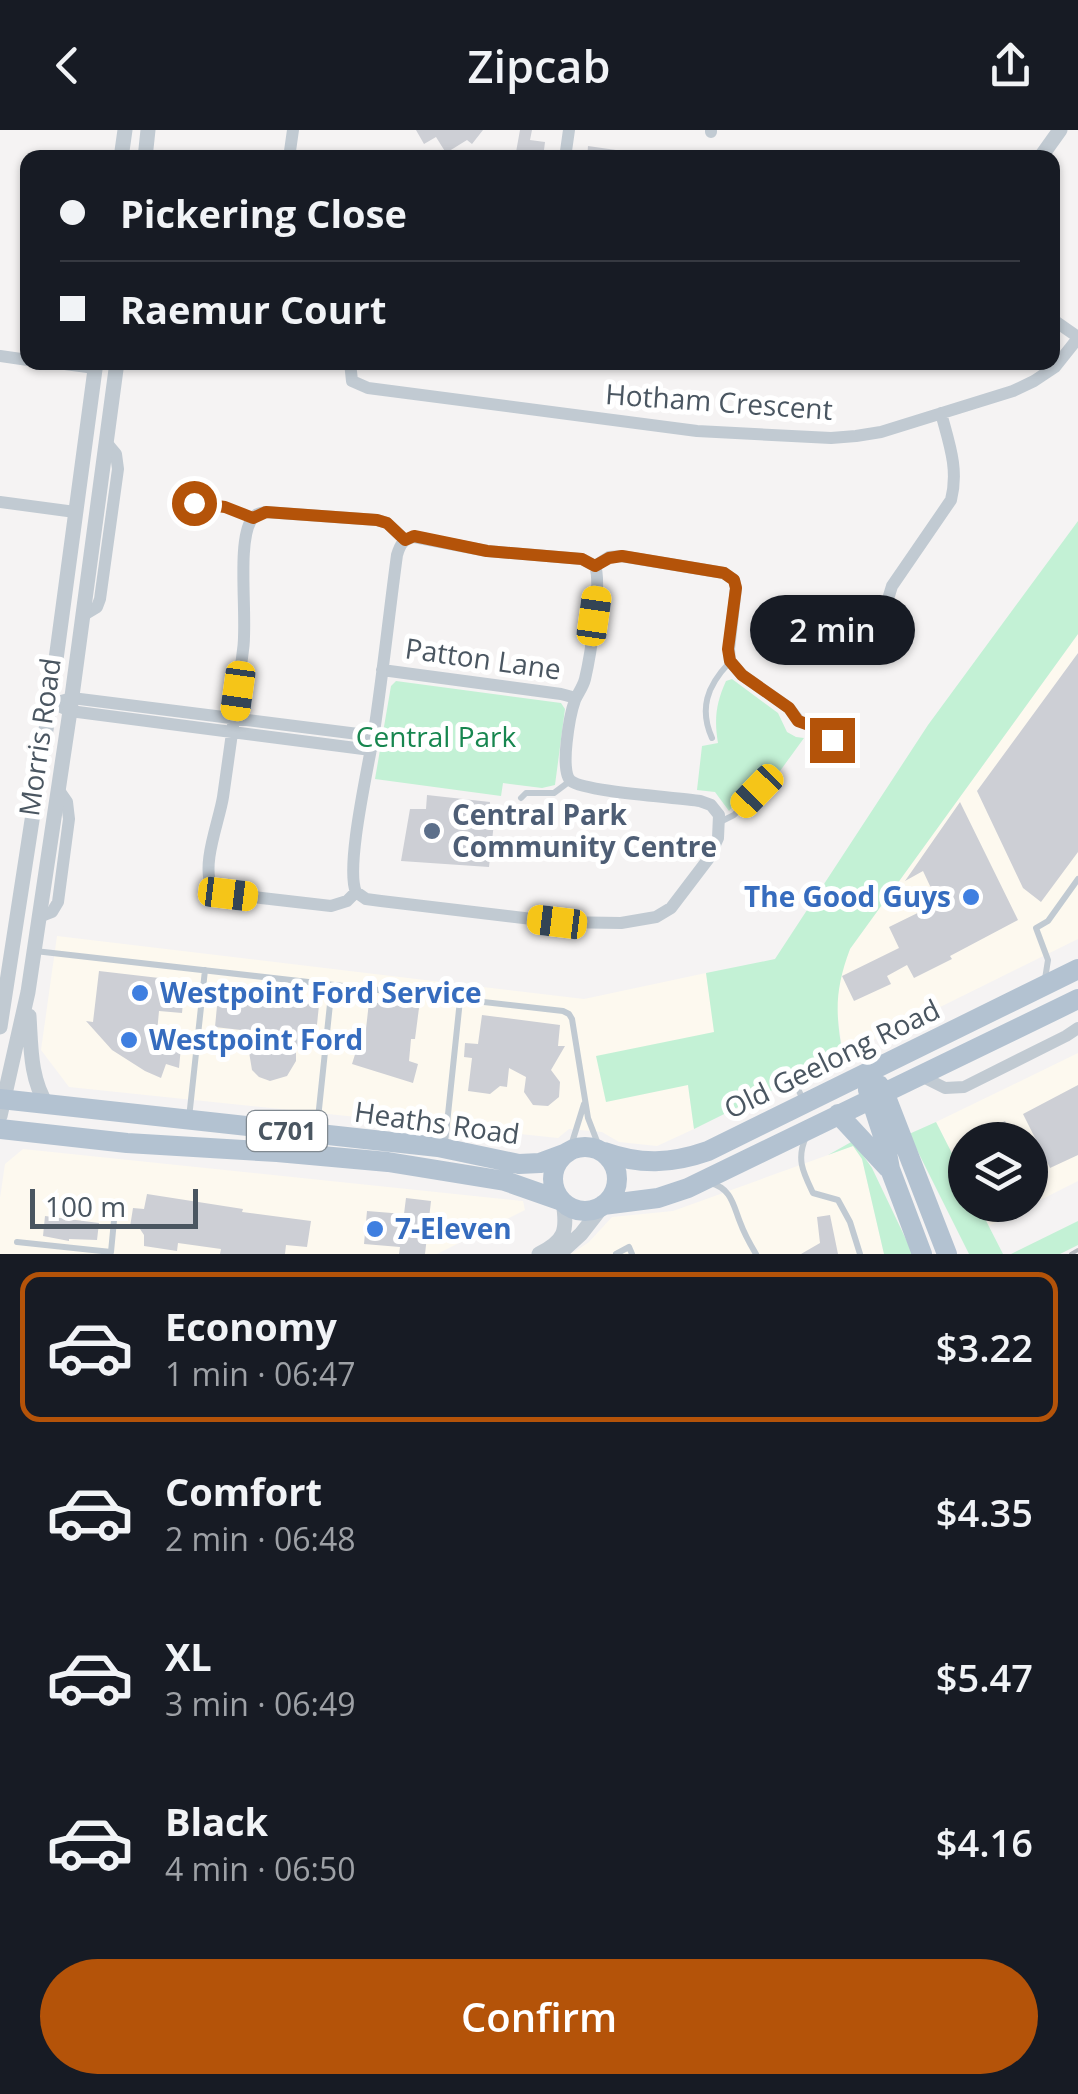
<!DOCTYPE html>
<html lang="en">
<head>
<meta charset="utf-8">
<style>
  :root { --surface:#171b24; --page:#20242c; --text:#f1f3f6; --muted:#9ea1a6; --line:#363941; --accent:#b45309 }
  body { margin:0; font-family:"Open Sans",sans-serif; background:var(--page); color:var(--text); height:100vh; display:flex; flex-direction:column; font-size:38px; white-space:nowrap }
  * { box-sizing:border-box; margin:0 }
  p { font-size:32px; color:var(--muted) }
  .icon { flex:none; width:55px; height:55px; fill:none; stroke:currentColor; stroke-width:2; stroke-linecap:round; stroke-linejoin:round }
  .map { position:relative; height:1124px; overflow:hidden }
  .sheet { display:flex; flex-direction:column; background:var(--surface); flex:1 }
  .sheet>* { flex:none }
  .guide { position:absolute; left:20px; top:20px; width:1040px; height:220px; border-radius:20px; box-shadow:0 2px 8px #0004; display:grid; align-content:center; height:220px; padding:0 40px; background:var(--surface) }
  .buttons { position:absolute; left:948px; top:992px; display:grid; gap:20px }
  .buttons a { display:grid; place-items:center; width:100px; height:100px; border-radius:50%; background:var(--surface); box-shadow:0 2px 8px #0004; font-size:50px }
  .scale { position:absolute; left:30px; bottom:25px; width:168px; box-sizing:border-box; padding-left:10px; border:5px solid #4a5661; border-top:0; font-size:28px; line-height:35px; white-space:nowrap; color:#4a5661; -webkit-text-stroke:8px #fff; paint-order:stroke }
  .end { position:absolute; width:45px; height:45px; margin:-22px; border:12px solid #b45309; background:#fff; box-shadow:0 0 0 5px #fff }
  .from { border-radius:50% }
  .bubble { position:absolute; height:70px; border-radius:35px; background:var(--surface); box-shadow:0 2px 8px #0004; font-size:32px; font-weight:600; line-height:70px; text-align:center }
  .car { position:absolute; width:30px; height:60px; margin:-30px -15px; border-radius:12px; box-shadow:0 0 8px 2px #0007; background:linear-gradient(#f5c518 24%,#345 0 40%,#f5c518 0 76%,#345 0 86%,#f5c518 0) }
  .guide b { display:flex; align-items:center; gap:35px; height:95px; font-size:38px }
  .guide b+b { border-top:2px solid var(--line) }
  .guide i { width:25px; height:25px; background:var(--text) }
  ul { padding:18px 0 0; list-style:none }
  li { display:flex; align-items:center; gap:30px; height:150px; margin:0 20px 15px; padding:0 20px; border:5px solid transparent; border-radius:20px }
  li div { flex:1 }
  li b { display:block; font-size:38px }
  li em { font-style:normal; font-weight:600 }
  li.selected { border-color:var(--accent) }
  li>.icon { width:90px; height:90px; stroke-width:1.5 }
  .action { display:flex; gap:20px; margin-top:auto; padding:20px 40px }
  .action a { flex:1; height:115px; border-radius:60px; background:var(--accent); color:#fff; font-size:40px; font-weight:600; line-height:115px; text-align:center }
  header { display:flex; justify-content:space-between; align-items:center; height:130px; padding:0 40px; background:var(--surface); font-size:45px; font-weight:600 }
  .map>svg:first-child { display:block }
</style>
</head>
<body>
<header><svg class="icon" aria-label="back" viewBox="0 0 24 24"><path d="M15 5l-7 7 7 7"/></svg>Zipcab<svg class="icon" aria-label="share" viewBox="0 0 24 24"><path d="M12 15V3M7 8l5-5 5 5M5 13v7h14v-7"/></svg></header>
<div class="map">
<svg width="1078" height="1124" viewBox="0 0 1078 1124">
  <rect width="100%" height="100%" fill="#f5f3f3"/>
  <path fill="#fdf9ef" d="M1078 504V809L843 925 836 874 840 844 850 819Z
    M57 806 584 869 706 843 715 902 688 955 694 999 657 1016 619 1012 602 1002 569 999 558 1008 69 957 41 920Z
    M1078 923V1051L989 1096 978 1075H1030V1010H965V1049L936 992Z
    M853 1016 862 1029 884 1124H571L589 1112 612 1087 673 1081Z
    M23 1019 523 1071 525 1080 437 1124H0V1068L5 1034Z"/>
  <path fill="#c3f1d5" d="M1078 391V504L850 819C835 859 835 884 843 925L694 999 688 955 606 972 596 926 714 902 706 843 775 829 928 595Z
    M732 549 778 583 787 602 796 607 804 608 764 663 751 654 729 681 715 662 697 660 702 616 718 613C714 589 716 573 726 551Z
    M396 551 561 573 565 579 555 655 542 658 503 653 501 666 375 649 391 556Z
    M936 992 965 1049V1075H978L1003 1124H969L909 1004Z
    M853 1011 872 1038 913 1124H884L862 1029 853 1016 828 1025Z
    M1078 1091V1115L1060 1124H1011Z"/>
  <path fill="#cdcfd5" d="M416 0H483L472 14 467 10 446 23 436 7 424 14Z
    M520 0H532L530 10 545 12 543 28H529V24L516 22Z
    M588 16 630 22 629 28H587Z
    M1078 523V722L1041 772 1023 758 977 661Z
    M427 665 490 672 488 693H494L489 737 401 731 410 679H426Z
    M960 672 1018 790 950 826 952 829 914 848 907 835 887 846 891 854 854 871 842 846 899 818 889 797 938 773 923 741 905 751Z
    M99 841 185 851 182 883 159 881 156 913 181 917 179 938 166 934 161 948 145 941 112 920 86 891 93 892Z
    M219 855 303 865 302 873 319 875 315 914 305 913 296 917V931L287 946 270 951 259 947 252 940 249 922 259 902 215 897Z
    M369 872 419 878 415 909H411L409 931 418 934 413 953 352 934 358 915 364 917Z
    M482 885 560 895 558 916H565L551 940 560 952 559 967 548 976 533 975 524 962 526 947 509 938 507 957 500 956 490 964 468 961 472 928 464 927 465 913 478 914Z
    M1078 955V1025L1050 1038 1023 984Z
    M1005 991 1015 1010H968Z
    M147 1064 243 1079 242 1082 311 1091 307 1117 286 1115 285 1124H220L221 1119 178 1113 177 1121 144 1116V1105L140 1099 130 1097 133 1078 144 1079Z
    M406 1068 431 1071 425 1124H399L400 1117 364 1114 367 1081 404 1084Z
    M830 1085 838 1124H801L820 1113 817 1087Z
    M45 1086 99 1093 97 1110 69 1109V1111L43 1106Z"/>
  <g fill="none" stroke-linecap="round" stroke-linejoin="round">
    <path stroke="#c1cad2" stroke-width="6" d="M194 373 225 377 250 387
      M712 608C699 579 707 556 729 533
      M521 668 526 663H554L570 651
      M720 692 734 685 757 661
      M35 821 563 881 569 884 572 889 588 988 600 1019
      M1045 849 1048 830 1036 798 1048 791 1078 749
      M794 950 804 972
      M189 988 205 840
      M317 998 332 855
      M806 1007C796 1029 803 1042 813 1063L838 1070 850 1092 860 1124
      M445 1013 460 870
      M570 1019 584 974
      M710 1053C731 1058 733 1074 740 1092 744 1103 750 1114 756 1124
      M17 1112 111 1122 115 1080
      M616 1124 629 1117 632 1124"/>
    <path stroke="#c1cad2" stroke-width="12" d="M711 2V0
      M289 28 293 0
      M565 28 569 0
      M1052 189 1078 207
      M0 226 28 230
      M50 232 95 238
      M350 232 352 251 368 258 697 301 831 308 856 306 881 302 1013 261 1034 251 1055 237 1078 208
      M0 372 75 382
      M414 407 487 421 582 429 595 436C602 454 590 528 585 549 583 557 578 563 575 570 570 584 559 642 571 651 586 662 675 667 700 671L711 675 719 685 718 708 709 728 671 778 656 787 621 793 557 792 381 771 366 769 356 762C345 737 369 634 374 602 383 543 389 484 397 425 400 415 403 409 414 407Z
      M595 436 609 427 621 426 724 443 734 450 736 458 729 519 730 531 742 545 789 578 799 591 815 597 850 623
      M884 482 892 456 951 370C959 339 949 313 941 283
      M82 486 97 477 100 469 118 339 116 324 106 312
      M382 540 561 564 576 568
      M50 574 72 568 374 606
      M61 577 70 581 371 620
      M356 762 347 771 331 776 227 764 212 758C201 734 219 692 223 667 230 618 237 569 243 520 248 490 236 411 252 389 257 383 258 384 265 382L377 390 387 393 405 410
      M39 787 52 782 58 772 69 689 67 672 58 659
      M919 945 945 958 964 957 1066 906 1078 898"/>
    <path stroke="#c1cad2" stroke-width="15" d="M121 28 125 0
      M145 28 148 0
      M1040 28 1060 0
      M29 886C31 916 30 949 47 975
      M0 897 50 574 96 232
      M0 986 28 862 70 581 117 232
      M539 1124C565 1111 568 1101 563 1072
      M559 1124 581 1104 602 1077"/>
    <path stroke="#b3c2d1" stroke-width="20" d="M879 955 888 972 947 1124
      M868 960 885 1012 890 1039 922 1124
      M0 969 438 1017 519 1034 540 1033 567 1023
      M838 984 888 1038
      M0 999 127 1013 277 1022 388 1032 505 1051 562 1071
      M553 1049a32 32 0 1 1 64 0a32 32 0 1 1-64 0Z
      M604 1022C640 1035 671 1034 708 1021L1078 839
      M603 1075 658 1068 688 1058 1078 869"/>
    <path stroke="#b5b8bd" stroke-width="4" d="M1071 1124 1078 1120"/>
  </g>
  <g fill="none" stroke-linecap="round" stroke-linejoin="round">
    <path stroke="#b45309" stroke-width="12" d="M194 373 225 377 253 388 266 382 377 390 387 393 405 410 414 406 487 421 582 429 595 436 609 428 622 426 724 443 734 450 736 458 728 519 730 531 742 545 789 578 798 591 815 597 832 610"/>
  </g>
  <circle fill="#5c6f8a" stroke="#fff" stroke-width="4" cx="432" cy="701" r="10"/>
  <g fill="#3f7fe0" stroke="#fff" stroke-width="4">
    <circle cx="971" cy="767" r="10"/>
    <circle cx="140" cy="863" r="10"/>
    <circle cx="129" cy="910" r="10"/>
    <circle cx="375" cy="1099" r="10"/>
  </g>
  <g text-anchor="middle" stroke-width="10" stroke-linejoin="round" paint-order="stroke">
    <rect fill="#fff" stroke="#808990" stroke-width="2.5" x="247" y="981" width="80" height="40" rx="8"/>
    <g font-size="25" font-weight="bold" fill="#4a5661">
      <text x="287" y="1010">C701</text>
    </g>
    <g font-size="28" fill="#4a5661" stroke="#fff">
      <text transform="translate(719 272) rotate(4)" y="10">Hotham Crescent</text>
      <text transform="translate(483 529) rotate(8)" y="10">Patton Lane</text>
      <text transform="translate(40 607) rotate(-82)" y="10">Morris Road</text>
      <text transform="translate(832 929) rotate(-26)" y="10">Old Geelong Road</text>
      <text transform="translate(437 993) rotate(8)" y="10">Heaths Road</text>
    </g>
    <g font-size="28" fill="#17864f" stroke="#fff">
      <text x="436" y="617">Central Park</text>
    </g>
    <g font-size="28" font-weight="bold" fill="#4e5e75" stroke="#fff" text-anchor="start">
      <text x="452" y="695">Central Park<tspan x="452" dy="32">Community Centre</tspan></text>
    </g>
    <g font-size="28" font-weight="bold" fill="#366cbe" stroke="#fff" text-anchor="start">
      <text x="951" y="777" text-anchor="end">The Good Guys</text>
      <text x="160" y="873">Westpoint Ford Service</text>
      <text x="149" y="920">Westpoint Ford</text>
      <text x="395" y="1109">7-Eleven</text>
    </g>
  </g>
</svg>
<div class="buttons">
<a><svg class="icon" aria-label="layers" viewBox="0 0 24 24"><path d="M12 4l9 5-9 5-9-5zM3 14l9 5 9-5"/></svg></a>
</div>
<div class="scale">100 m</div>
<i class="end from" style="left:194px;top:373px"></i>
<i class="end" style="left:832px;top:610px"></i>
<div class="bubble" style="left:750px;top:465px;width:165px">2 min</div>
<i class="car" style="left:594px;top:486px;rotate:8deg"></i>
<i class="car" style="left:238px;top:561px;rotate:188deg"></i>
<i class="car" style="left:757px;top:661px;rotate:224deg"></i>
<i class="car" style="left:228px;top:764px;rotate:97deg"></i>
<i class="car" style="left:557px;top:792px;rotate:277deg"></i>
<div class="guide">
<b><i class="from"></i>Pickering Close</b>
<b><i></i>Raemur Court</b>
</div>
</div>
<section class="sheet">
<ul>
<li class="selected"><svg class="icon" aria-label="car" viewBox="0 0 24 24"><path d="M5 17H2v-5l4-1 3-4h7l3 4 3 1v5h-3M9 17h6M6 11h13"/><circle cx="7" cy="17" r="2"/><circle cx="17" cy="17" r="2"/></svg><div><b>Economy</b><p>1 min · 06:47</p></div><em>$3.22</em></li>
<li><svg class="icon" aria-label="car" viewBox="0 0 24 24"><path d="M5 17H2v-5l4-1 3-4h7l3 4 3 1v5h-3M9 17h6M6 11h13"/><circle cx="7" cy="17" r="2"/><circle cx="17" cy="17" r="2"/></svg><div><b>Comfort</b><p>2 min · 06:48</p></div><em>$4.35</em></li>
<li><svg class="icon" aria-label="car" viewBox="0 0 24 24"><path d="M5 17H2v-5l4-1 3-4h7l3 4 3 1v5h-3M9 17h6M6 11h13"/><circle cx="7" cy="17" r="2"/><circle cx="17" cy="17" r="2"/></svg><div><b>XL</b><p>3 min · 06:49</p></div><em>$5.47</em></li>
<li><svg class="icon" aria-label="car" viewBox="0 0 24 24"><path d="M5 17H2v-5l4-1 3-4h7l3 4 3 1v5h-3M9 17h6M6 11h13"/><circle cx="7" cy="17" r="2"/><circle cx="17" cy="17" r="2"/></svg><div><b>Black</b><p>4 min · 06:50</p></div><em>$4.16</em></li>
</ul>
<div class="action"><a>Confirm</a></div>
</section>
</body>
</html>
